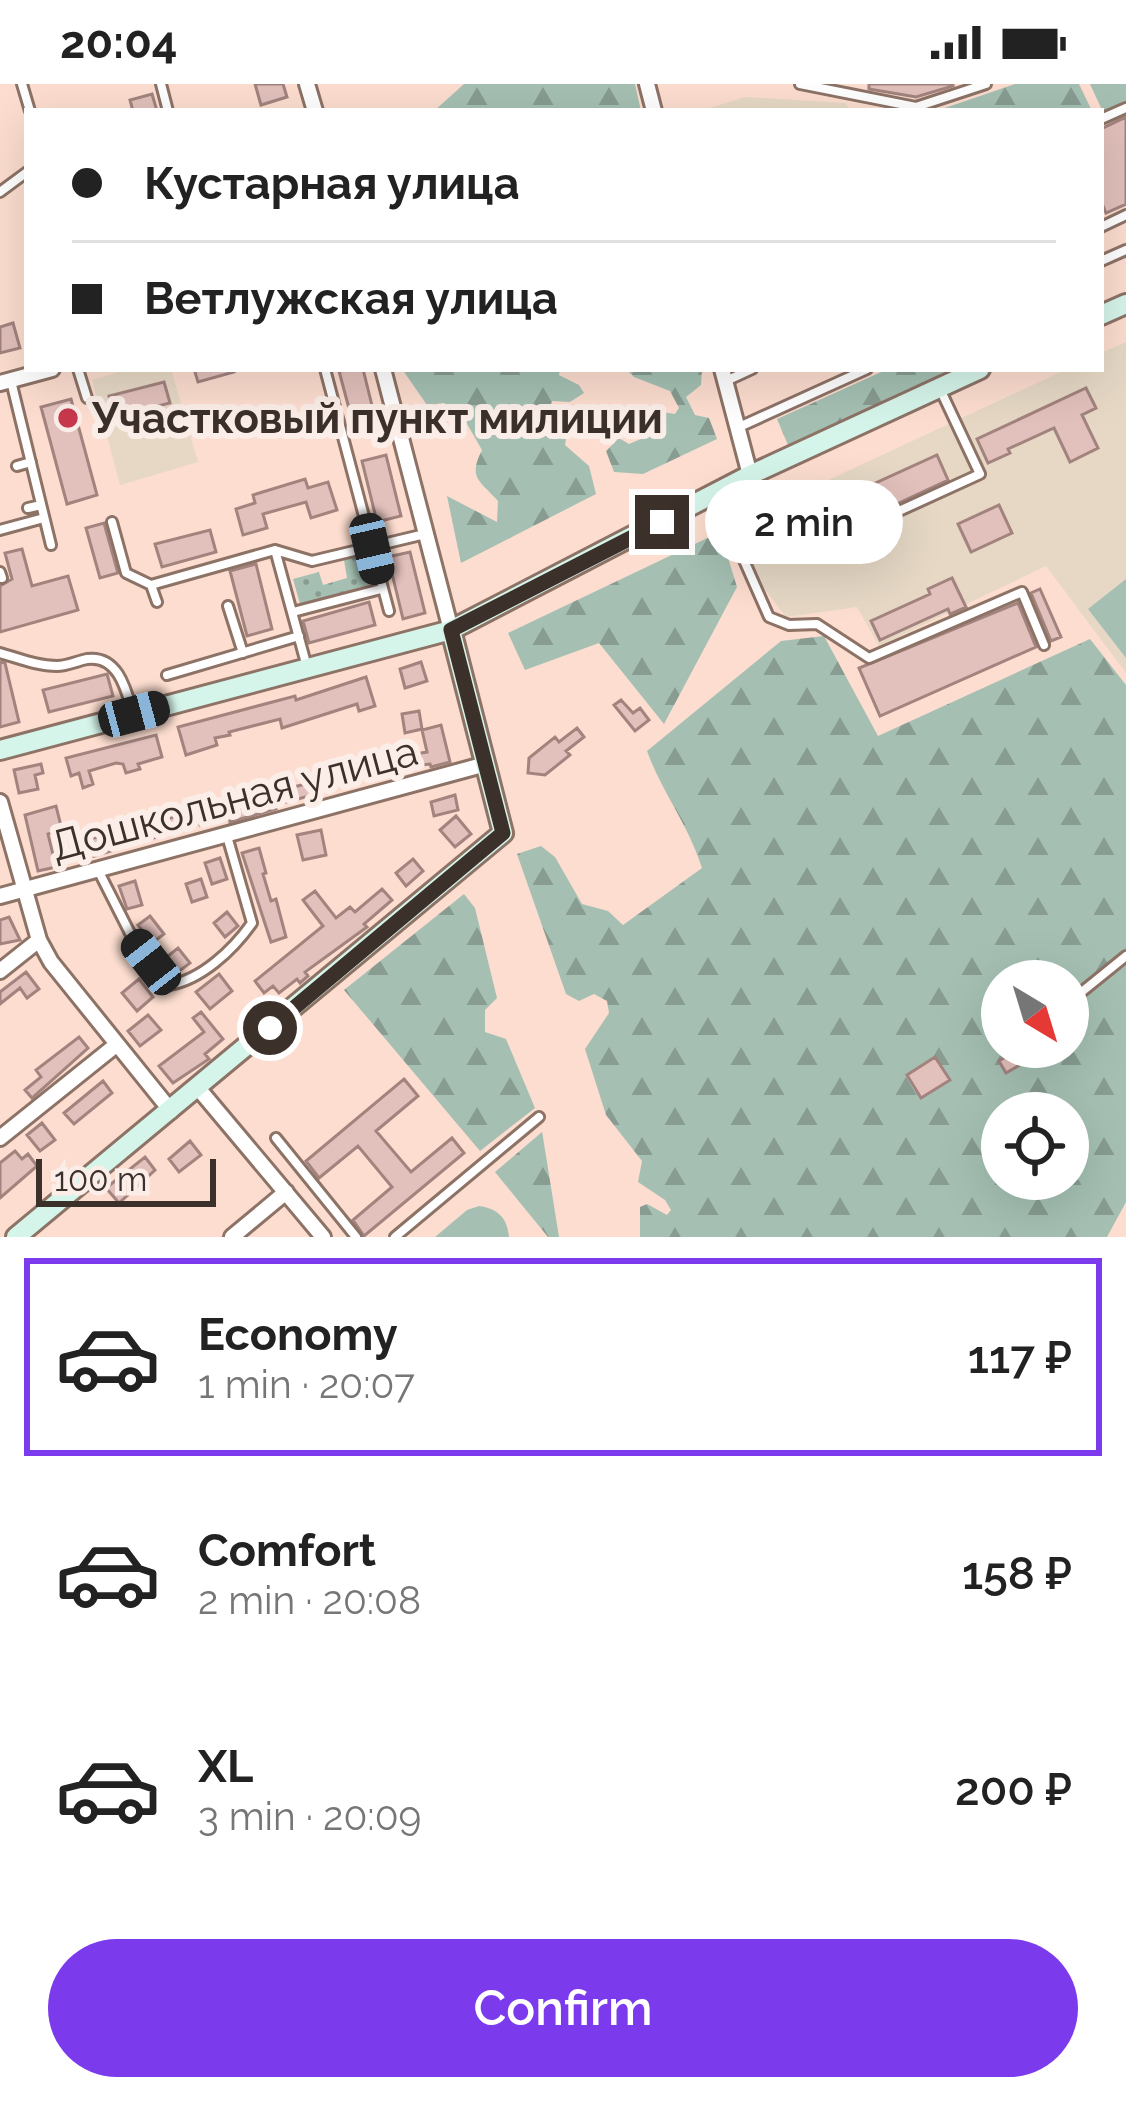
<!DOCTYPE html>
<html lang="en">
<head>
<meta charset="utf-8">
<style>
  :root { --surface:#fff; --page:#f2f2f2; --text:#222; --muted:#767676; --line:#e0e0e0; --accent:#7c3aed }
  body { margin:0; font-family:Raleway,sans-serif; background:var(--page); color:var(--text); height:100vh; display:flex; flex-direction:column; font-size:45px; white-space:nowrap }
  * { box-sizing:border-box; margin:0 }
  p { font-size:39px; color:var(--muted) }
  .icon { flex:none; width:66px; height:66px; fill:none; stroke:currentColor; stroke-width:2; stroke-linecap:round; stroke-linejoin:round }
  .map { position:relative; height:1153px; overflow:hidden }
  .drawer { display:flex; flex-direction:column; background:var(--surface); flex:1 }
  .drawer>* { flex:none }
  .hud { position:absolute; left:24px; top:24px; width:1080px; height:264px; border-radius:0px; box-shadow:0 12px 48px #0002; display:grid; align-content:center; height:264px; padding:0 48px; background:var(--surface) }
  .needle { width:78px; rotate:142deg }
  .fabs { position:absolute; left:981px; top:876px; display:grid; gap:24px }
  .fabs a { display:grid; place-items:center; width:108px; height:108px; border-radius:50%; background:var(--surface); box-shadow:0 12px 48px #0002; font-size:60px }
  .scale { position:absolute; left:36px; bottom:30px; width:180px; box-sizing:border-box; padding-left:12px; border:6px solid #3c302b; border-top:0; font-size:33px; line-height:42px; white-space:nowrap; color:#3c302b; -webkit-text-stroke:9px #fbeee9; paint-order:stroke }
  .end { position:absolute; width:54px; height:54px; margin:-27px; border:15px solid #3c302b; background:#fff; box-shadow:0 0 0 6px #fff }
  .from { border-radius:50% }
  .bubble { position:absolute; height:84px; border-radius:42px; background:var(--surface); box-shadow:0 12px 48px #0002; font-size:39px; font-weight:600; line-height:84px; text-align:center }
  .car { position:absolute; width:36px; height:72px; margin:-36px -18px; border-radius:15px; box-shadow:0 0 9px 3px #0007; background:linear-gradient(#222 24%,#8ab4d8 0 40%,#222 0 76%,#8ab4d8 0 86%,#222 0) }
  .hud b { display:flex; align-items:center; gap:42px; height:114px; font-size:45px }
  .hud b+b { border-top:3px solid var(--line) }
  .hud i { width:30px; height:30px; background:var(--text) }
  ul { padding:21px 0 0; list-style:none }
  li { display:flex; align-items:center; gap:36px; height:198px; margin:0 24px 18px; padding:0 24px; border:6px solid transparent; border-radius:0px }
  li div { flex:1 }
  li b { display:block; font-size:45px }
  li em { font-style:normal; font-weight:600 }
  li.active { border-color:var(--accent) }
  li>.icon { width:108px; height:108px; stroke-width:1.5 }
  .cta { display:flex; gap:24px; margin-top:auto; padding:24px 48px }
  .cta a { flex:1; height:138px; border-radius:72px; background:var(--accent); color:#fff; font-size:48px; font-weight:600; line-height:138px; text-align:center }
  .status { display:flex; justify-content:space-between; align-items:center; height:84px; padding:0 60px; background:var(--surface); direction:ltr }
  .status svg { height:33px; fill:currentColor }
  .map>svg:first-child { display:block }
</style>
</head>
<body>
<div class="status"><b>20:04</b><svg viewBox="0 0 49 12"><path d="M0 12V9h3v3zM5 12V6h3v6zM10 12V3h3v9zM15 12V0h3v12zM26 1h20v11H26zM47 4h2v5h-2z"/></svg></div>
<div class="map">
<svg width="1126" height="1153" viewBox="0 0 1126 1153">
  <defs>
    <pattern id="forest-firs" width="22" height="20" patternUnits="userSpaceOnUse" patternTransform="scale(3)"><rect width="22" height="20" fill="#a5c0b3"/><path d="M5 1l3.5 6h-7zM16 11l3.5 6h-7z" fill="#889c92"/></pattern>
    <pattern id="park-dots" width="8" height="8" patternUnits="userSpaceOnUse" patternTransform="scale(3)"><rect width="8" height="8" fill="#a5c0b3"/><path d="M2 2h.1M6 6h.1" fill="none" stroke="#889c92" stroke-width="1.8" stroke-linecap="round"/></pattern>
  </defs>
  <rect width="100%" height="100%" fill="#fcddcf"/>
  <path fill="#e6d8c5" d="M745 13 845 19 851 27H700Z
    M1126 258V589L1046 482 879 562 857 523 786 533 754 491 742 451 749 433 1067 285H1101V269Z
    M129 285H171L198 378 120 401 92 296Z"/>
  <path fill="#a5c0b3" d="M1126 495V574L1088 525Z
    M479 1122C498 1125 507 1133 509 1153H435L467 1126Z"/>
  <path fill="url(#forest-firs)" fill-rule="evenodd" d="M464 0H635L641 27H434Z
    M1015 0H1079L1092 27H936Z
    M1090 0H1126V18L1103 28Z
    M402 285H560L559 291 579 301 584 309 570 318 552 317 549 327 569 336 565 361 589 382 596 410 461 479 447 412 497 438 498 417C479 396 468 394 482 366L463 333 444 319 427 321Z
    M626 285H702L701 301 686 313 695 331 709 334 717 355 643 390 614 388 606 367 619 354 629 360 643 354 638 344 619 336 620 322 675 330 679 324 670 307 634 293Z
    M888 285H954L788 361 777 335Z
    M720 448 737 503 664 640 599 559 525 586 508 549Z
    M824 552 878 652 1090 555 1126 601V1118L1107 1153H640V1123L647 1120 667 1131 671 1126 665 1116 638 1098 642 1077 606 1031 585 965 609 929 607 917 594 910 579 917 566 910 517 770 541 762 555 773 582 820 608 827 623 841 702 784C689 742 662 708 647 667L781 557ZM1002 897H1068V963H1002ZM1002 1029H1068V1095H1002Z
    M464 810 475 824 497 914 485 926V948L506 955 535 1024 480 1067 344 906Z
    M542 1048V1047L559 1153H548L495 1088Z"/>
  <path fill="url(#park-dots)" d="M361 468 369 501 300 520 293 495 319 488 323 501 347 494 344 476Z"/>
  <path fill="#e2c0bb" stroke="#a2837e" stroke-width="3" d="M255 0H283L287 13 261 21Z
    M869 0H953V2L916 13 869 5Z
    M152 10 157 27H133L130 16Z
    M1126 33V120L1106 129 1101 117V45Z
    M13 239 20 264 0 269V243Z
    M194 285H233L234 288 198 298Z
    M363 285 377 342 355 347 339 287Z
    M164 298 170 319 115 333 109 312Z
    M1086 304 1096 324 1082 331 1098 364 1070 378 1054 344 1008 365 1010 369 988 379 977 355Z
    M71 315 97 411 67 420 41 323Z
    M386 371 401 432 377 438 362 377Z
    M937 371 948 396 835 449 823 423Z
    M305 395 308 404 328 398 337 426 311 434 306 418 263 430 267 444 243 451 236 425 255 419 253 411Z
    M999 421 1012 449 971 468 958 440Z
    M104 439 118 489 100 494 86 444Z
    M210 446 216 468 162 483 155 460Z
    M22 465 32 502 68 492 78 526 0 548V502L12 495 5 469Z
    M410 468 425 529 403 535 388 473Z
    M256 480 272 545 247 552 230 487Z
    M952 494 966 523 950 530 948 525 880 556 871 537 930 510 928 505Z
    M1040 505 1061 553 1051 557 1031 509Z
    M369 518 375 541 309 559 303 537Z
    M1018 519 1036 563 880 632 859 584Z
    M0 578 5 579 19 638 0 643Z
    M421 578 427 597 405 604 400 585Z
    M107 590 113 612 49 628 43 606Z
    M366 593 375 622 359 627 357 620 282 644 280 635 229 648 230 651 215 654 217 661 186 671 178 643 295 612 296 616Z
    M621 616 633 629 640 624 649 636 635 647 614 621Z
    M419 627 422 645 405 649 402 630Z
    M441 641 450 678 431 683 430 680 411 682 378 693 373 677 427 668 422 646Z
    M577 644 584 653 566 667 570 671 545 691 528 689 529 674 555 653 559 658Z
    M156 651 162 673 138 680 140 685 126 689 123 680 116 679 89 687 93 700 83 704 79 689 71 692 66 674Z
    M41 680 43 689 35 691 38 705 19 709 14 686Z
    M310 699 313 711 275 721 276 725 230 738 229 732 200 741 195 726Z
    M455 711 458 726 434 732 431 718Z
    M56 722 62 746 48 750 56 783 38 787 25 731Z
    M177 732 180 746 94 772 90 755Z
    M456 732 471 750 455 763 440 746Z
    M321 746 326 771 303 776 297 751Z
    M259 764 266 789 263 790 271 817 276 815 286 853 271 858 242 769Z
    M220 774 227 795 212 800 205 779Z
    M413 775 423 787 406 802 396 789Z
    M201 795 207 813 192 818 186 800Z
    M135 797 142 821 127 825 119 802Z
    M382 805 392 816 364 840 367 843 305 888 308 892 300 899 297 895 279 909 273 902 264 909 255 897 323 842 303 816 315 807 336 834 350 823 355 828Z
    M227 828 238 842 225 853 214 839Z
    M150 832 164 850 152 859 138 841Z
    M9 833 20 856 0 860V836Z
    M178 864 190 879 174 891 163 876Z
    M26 888 39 905 27 914 20 904 0 920V908Z
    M219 890 232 907 210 925 196 908Z
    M139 895 153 913 137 927 122 909Z
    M201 928 223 955 205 970 209 975 173 999 159 982 204 948 193 934Z
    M148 931 161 946 140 962 128 947Z
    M79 953 88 964 32 1014 25 1006 41 993 36 986Z
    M1022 963 1032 974 1006 989 999 977Z
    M935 973 950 996 921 1014 907 991Z
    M404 995 418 1012 376 1047 411 1088 452 1054 464 1069 364 1152 353 1136 392 1103 358 1062 319 1094 306 1077Z
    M103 997 112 1009 74 1040 64 1029Z
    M42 1039 55 1056 40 1067 27 1051Z
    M190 1057 201 1071 179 1088 169 1075Z
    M15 1067 22 1075 28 1070 37 1082 0 1114V1079Z
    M145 1073 155 1086 119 1119 106 1104Z"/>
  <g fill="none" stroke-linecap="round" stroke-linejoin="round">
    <defs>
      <path id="lane" d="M22 0 30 27
        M161 0 168 27
        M800 0 916 23 986 0
        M1101 35 1126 24
        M0 108 27 88
        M1101 143 1126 131
        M1101 177 1126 166
        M78 285 87 314
        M325 285 389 527
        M11 297 51 461
        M726 297 752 285
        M737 344 867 285
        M17 382 31 378
        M734 400 736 430 731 447 769 533 789 541 817 540 869 574 1022 508 1044 561
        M28 424 41 421
        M112 438 126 489 151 501
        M0 446 44 434
        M853 448 980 390 940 305
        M275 466 312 477 425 450
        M0 488 2 494
        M157 518 151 501 275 466 307 583
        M228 522 243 569
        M293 528 381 505
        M0 569C18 574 37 582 57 582 67 582 77 577 87 575 118 571 126 605 133 629
        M167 591 299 552
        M98 786 133 855 169 901C201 896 233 866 252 839L227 752
        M1068 919 1126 872
        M276 1054 356 1153
        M395 1153 539 1033"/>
      <path id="street" d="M307 0 315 27
        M647 0 654 27
        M383 285 451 546
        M722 285 750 391
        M0 299 52 285
        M0 718 39 856 51 878 171 1027
        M0 812 486 680
        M0 887 39 856
        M198 1004 323 1153
        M0 1054 116 961
        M232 1153 286 1108"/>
      <path id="secondary" d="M1101 231 1126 220
        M0 666 451 546 750 391 980 285
        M16 1153 503 749 451 546"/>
    </defs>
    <use href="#lane" stroke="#8d7266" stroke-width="14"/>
    <use href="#street" stroke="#8d7266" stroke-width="20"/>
    <use href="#secondary" stroke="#8d7266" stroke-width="24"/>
    <use href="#lane" stroke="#fff" stroke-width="8"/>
    <use href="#street" stroke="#fff" stroke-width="14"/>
    <use href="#secondary" stroke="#d6f5ea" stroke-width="18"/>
  </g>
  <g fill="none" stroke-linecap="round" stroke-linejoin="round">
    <path stroke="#3c302b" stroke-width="15" d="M270 944 503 749 451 546 662 438"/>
  </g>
  <circle fill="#c8384c" stroke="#fbeee9" stroke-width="4.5" cx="68" cy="334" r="12"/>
  <g text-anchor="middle" stroke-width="12" stroke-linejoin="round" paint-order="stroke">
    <g font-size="42" font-weight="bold" fill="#3c302b" stroke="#fbeee9" text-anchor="start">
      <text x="92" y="349">Участковый пункт милиции</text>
    </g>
    <g font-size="42" fill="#3c302b" stroke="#fbeee9">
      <text transform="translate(234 714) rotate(-15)" y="15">Дошкольная улица</text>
    </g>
  </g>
</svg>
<div class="fabs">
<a><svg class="needle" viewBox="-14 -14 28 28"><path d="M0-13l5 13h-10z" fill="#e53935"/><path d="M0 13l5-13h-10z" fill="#767676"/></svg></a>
<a><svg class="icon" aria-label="locate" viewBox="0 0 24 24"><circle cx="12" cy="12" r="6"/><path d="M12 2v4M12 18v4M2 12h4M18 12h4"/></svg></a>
</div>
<div class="scale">100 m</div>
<i class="end from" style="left:270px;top:944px"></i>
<i class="end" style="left:662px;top:438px"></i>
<div class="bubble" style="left:705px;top:396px;width:198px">2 min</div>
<i class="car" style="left:372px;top:465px;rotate:167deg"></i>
<i class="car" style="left:134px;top:630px;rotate:75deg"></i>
<i class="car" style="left:151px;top:878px;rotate:322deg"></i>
<div class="hud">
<b><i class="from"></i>Кустарная улица</b>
<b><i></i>Ветлужская улица</b>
</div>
</div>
<section class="drawer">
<ul>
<li class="active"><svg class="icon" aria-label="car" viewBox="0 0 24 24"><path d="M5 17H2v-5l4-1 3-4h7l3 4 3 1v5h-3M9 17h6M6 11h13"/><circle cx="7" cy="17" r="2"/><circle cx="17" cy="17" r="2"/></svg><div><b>Economy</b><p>1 min · 20:07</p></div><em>117 ₽</em></li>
<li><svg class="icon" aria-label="car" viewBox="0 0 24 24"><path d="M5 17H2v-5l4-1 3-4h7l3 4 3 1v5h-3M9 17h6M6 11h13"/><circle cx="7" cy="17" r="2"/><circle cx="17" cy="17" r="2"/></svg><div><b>Comfort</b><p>2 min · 20:08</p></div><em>158 ₽</em></li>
<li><svg class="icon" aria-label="car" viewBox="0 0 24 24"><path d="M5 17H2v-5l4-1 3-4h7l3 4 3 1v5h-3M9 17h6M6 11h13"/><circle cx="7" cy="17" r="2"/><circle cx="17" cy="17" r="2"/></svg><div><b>XL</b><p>3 min · 20:09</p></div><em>200 ₽</em></li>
</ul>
<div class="cta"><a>Confirm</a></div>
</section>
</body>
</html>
